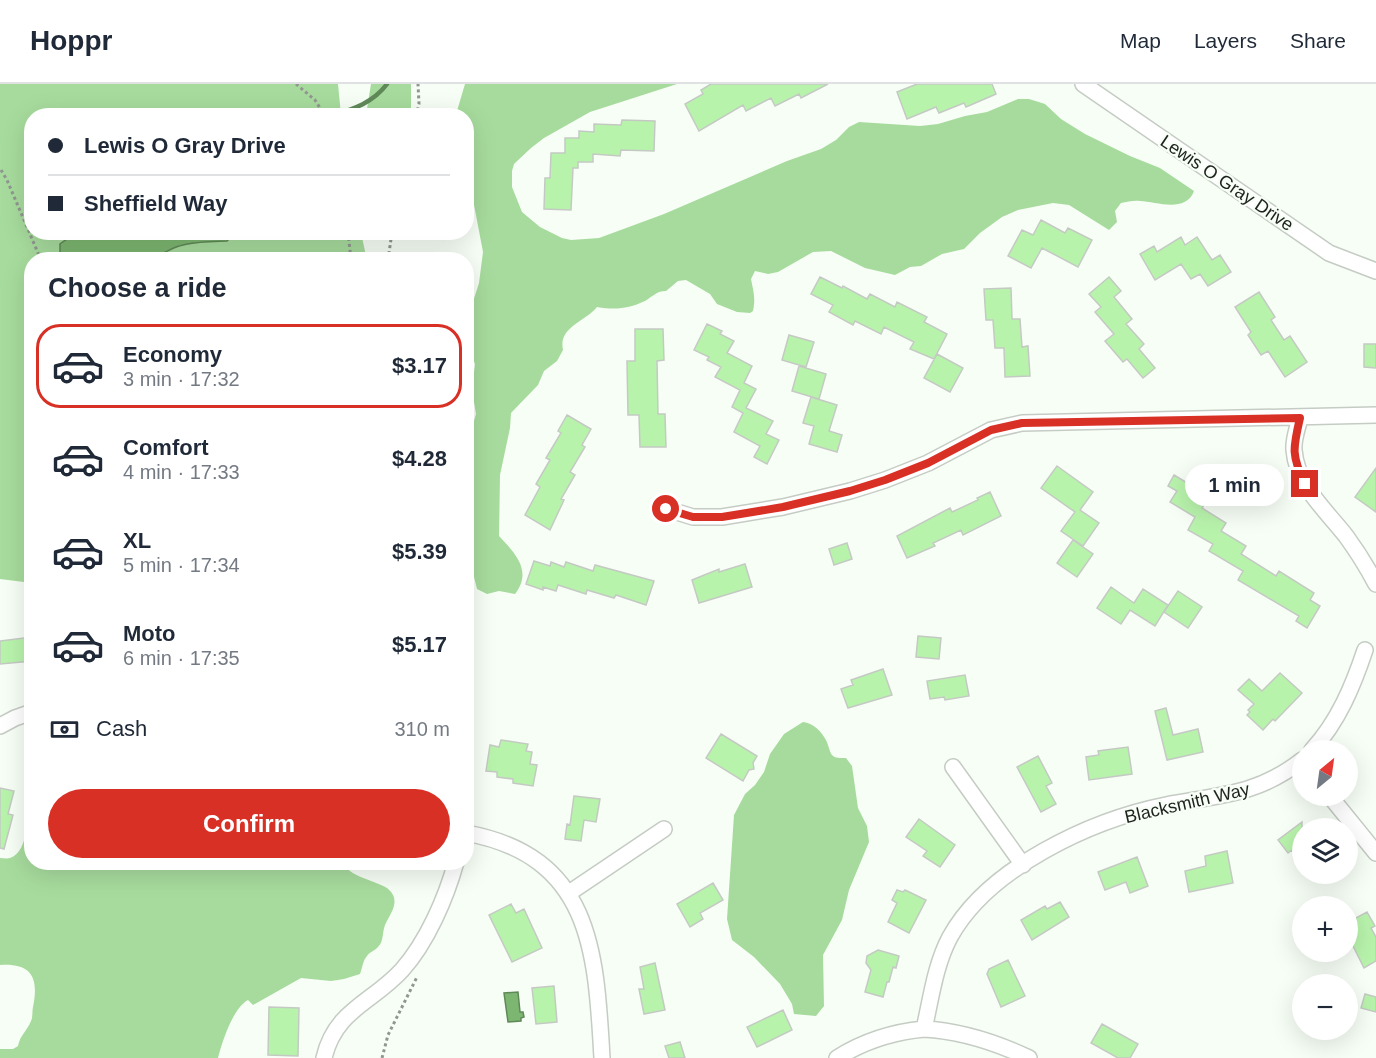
<!DOCTYPE html>
<html lang="en">
<head>
<meta charset="utf-8">
<style>
  :root { --surface:#fff; --page:#f6f6f7; --text:#1f2937; --muted:#747a83; --line:#e0e1e3; --accent:#d93025 }
  body { margin:0; font-family:Arial,sans-serif; background:var(--page); color:var(--text); height:100vh; display:flex; flex-direction:column; font-size:22px; white-space:nowrap }
  * { box-sizing:border-box; margin:0 }
  p { font-size:20px; color:var(--muted) }
  .icon { flex:none; width:33px; height:33px; fill:none; stroke:currentColor; stroke-width:2; stroke-linecap:round; stroke-linejoin:round }
  .map { position:relative; flex:1; overflow:hidden }
  .sheet { position:absolute; left:24px; top:168px; width:450px; height:618px; display:flex; flex-direction:column; background:var(--surface); border-radius:24px; box-shadow:0 6px 24px #0002 }
  .sheet>* { flex:none }
  .guide { position:absolute; left:24px; top:24px; width:450px; height:132px; border-radius:24px; box-shadow:0 6px 24px #0002; display:grid; align-content:center; height:132px; padding:0 24px; background:var(--surface) }
  .needle { width:39px; rotate:29deg }
  .buttons { position:absolute; left:1292px; top:656px; display:grid; gap:12px }
  .buttons a { display:grid; place-items:center; width:66px; height:66px; border-radius:50%; background:var(--surface); box-shadow:0 6px 24px #0002; font-size:30px }
  .end { position:absolute; width:27px; height:27px; margin:-14px; border:8px solid #d93025; background:#fff; box-shadow:0 0 0 3px #fff }
  .from { border-radius:50% }
  .bubble { position:absolute; height:42px; border-radius:21px; background:var(--surface); box-shadow:0 6px 24px #0002; font-size:20px; font-weight:600; line-height:42px; text-align:center }
  .guide b { display:flex; align-items:center; gap:21px; height:57px; font-size:22px }
  .guide b+b { border-top:2px solid var(--line) }
  .guide i { width:15px; height:15px; background:var(--text) }
  ul { padding:0; list-style:none }
  li { display:flex; align-items:center; gap:18px; height:84px; margin:0 12px 9px; padding:0 12px; border:3px solid transparent; border-radius:24px }
  li div { flex:1 }
  li b { display:block; font-size:22px }
  li em { font-style:normal; font-weight:600 }
  li.current { border-color:var(--accent) }
  li>.icon { width:54px; height:54px; stroke-width:1.5 }
  h2 { padding:0 24px; font-size:27px; line-height:72px }
  .pay { display:flex; align-items:center; gap:15px; height:66px; padding:0 24px; font-size:22px }
  .pay p { margin-inline-start:auto }
  .cta { display:flex; gap:12px; margin-top:auto; padding:12px 24px }
  .cta a { flex:1; height:69px; border-radius:36px; background:var(--accent); color:#fff; font-size:24px; font-weight:600; line-height:69px; text-align:center }
  header { display:flex; align-items:center; gap:36px; box-sizing:border-box; height:84px; padding:0 30px; background:var(--surface); border-bottom:2px solid var(--line) }
  header strong { font-size:28px }
  nav { display:flex; gap:33px; margin-inline-start:auto; font-size:21px }
  .map>svg:first-child { display:block }
</style>
</head>
<body>
<header>
<strong>Hoppr</strong>
<nav><a>Map</a><a>Layers</a><a>Share</a></nav>
</header>
<div class="map">
<svg width="1376" height="974" viewBox="0 0 1376 974">
  <rect width="100%" height="100%" fill="#f7fef6"/>
  <path fill="#a7db9d" d="M0 0H338L341 31 32 32V148L361 149 365 167 364 176H32L31 502 24 498 0 495Z
    M371 0H411V24L408 31H366Z
    M465 0H677L590 28 544 54 531 64 514 80 512 87V103L522 128 540 143 562 154 571 156 599 154 664 130 787 77 821 65 836 56 849 43 859 38 920 42 938 40 965 32 987 28 1018 15H1029L1045 20 1061 35 1085 50 1130 72 1160 84 1194 107C1186 129 1157 118 1140 117 1134 116 1127 118 1121 119L1115 127 1117 138 1109 146 1069 121 1053 119 1018 126 1002 133 980 149 964 165 942 170 921 182 910 183 895 191 865 184 831 167 813 168 778 188 768 190 755 187 751 195C753 206 756 214 753 227L750 229 737 228 717 220 710 210 686 196 678 197 666 207C657 207 653 212 645 217 628 225 615 226 597 223 585 238 558 243 563 266L557 277 544 287 538 301 511 329 510 344 500 391 499 452C515 469 533 487 515 510L499 507 487 510 477 505 473 489 466 482 467 361 476 330 472 306 475 280 470 268 474 256 470 239 472 221 479 199 483 168 467 84 466 32 457 31V27Z
    M803 638C813 639 821 647 826 656 832 669 828 675 846 674L852 682 858 724 867 742 869 758 849 806 842 836 823 871 824 922 816 932 794 930 792 920 780 900 754 873 732 856 727 835 734 731 745 710 755 701 764 688 770 670 784 650Z
    M31 707 32 778H158L159 782C179 789 198 779 218 778 259 777 301 778 343 779 350 793 374 796 387 804 402 816 391 828 385 841 382 849 384 857 378 863 375 867 369 868 367 872 363 876 362 885 360 890L344 895 331 897 301 894 253 921 248 916C233 924 222 958 218 974H0V965H13L18 962C20 951 27 947 31 937 33 933 32 927 33 923 39 894 32 879 0 881V774C3 774 7 775 10 774 30 768 28 724 31 707Z"/>
  <path fill="#7cb671" stroke="#608958" stroke-width="1.5" d="M71 149V148L235 149 227 157C202 158 176 157 156 175H66L60 168V160L71 152Z
    M518 908 520 928H523L524 933 521 934V937L508 938 504 909Z"/>
  <g fill="none" stroke-linecap="round" stroke-linejoin="round">
    <path stroke="#608958" stroke-width="4.5" d="M331 32C353 25 373 19 387 0"/>
  </g>
  <path fill="#b8f3ac" stroke="#c4cac3" stroke-width="1.5" d="M711 0H828L801 14 799 10 775 22 771 14 746 27 743 21 699 47 685 20 703 10 701 6Z
    M917 0H992L996 10 966 23 964 19 939 29 936 23 907 35 897 8Z
    M622 36 655 37 654 67 621 66 620 72 593 70V78H578V84H573L571 126 544 125 545 94H550L551 69H565V54H579V47L594 48V40L621 41Z
    M1041 136 1065 149 1068 144 1092 156 1078 183 1042 164 1031 184 1008 172 1022 146 1033 151Z
    M1181 153 1185 161 1197 153 1212 176 1220 171 1231 188 1208 202 1200 190 1191 195 1181 180 1155 196 1140 170 1154 162 1157 168Z
    M820 193 842 204 843 202 867 215 870 210 895 223 897 218 927 233 924 238 947 250 934 275 910 265 914 258 884 243 881 250 855 237 853 241 829 228 833 221 811 210Z
    M1109 193 1121 207 1114 213 1132 235 1126 240 1144 260 1139 265 1155 284 1143 294 1127 275 1123 278 1105 257 1114 250 1095 228 1101 223 1089 210Z
    M1011 204 1012 235H1020L1022 263 1028 262 1030 292 1005 293 1004 264H995L993 236H986L984 205Z
    M1259 208 1275 233 1271 236 1284 256 1290 252 1307 278 1285 293 1268 267 1261 271 1248 251 1251 248 1235 223Z
    M707 240 722 247 720 250 734 257 727 269 752 282 744 299 756 305 746 324 773 337 766 350 779 356 767 380 754 373 760 362 734 348 743 329 732 323 740 306 715 293 721 283 707 276 709 273 694 266Z
    M635 245H663L664 276 657 277 658 330H665L666 363H640L639 331H628L627 277H635Z
    M789 251 814 258 806 283 782 276Z
    M1364 260H1376V284L1364 283Z
    M937 270 963 284 950 308 924 294Z
    M799 282 826 290 819 315 792 307Z
    M811 313 837 321 829 347 842 351 837 368 809 360 814 342 803 339Z
    M567 331 591 345 582 361 585 363 570 388 575 391 561 415 564 416 550 446 525 431 540 403 536 400 550 376 546 374 561 349 558 347Z
    M1057 382 1093 408 1080 426 1099 439 1083 462 1061 447 1075 428 1041 404Z
    M1376 384V428L1355 413Z
    M1174 391 1209 412 1202 424 1226 439 1221 447 1246 462 1241 470 1276 492 1279 487 1314 509 1310 516 1320 522 1307 544 1296 537 1299 532 1238 496 1243 487 1209 467 1213 460 1188 446 1195 433 1170 418 1177 407 1168 402Z
    M990 408 1001 432 963 451 961 446 933 459 935 462 907 474 897 452 950 424 952 428 978 416 977 414Z
    M1073 456 1093 470 1077 493 1057 479Z
    M847 459 852 475 834 481 829 465Z
    M534 477 550 482 551 478 564 483 566 478 593 487 595 481 654 497 646 521 616 511 614 514 587 506 586 510 558 501 556 507 543 503V506L526 500Z
    M745 480 752 503 699 519 692 496 719 485V488Z
    M1111 503 1134 519 1143 505 1168 521 1155 542 1130 526 1121 540 1097 524Z
    M1178 507 1202 523 1188 544 1164 528Z
    M918 552 941 554 939 575 916 573Z
    M32 553V577L0 580V557Z
    M883 585 892 611 848 624 841 605 853 601 851 596Z
    M1280 589 1302 609 1275 637 1273 635 1263 646 1247 631 1250 628 1248 626 1254 620 1238 606 1249 595 1262 607Z
    M965 591 969 612 945 616 944 613 930 615 927 597Z
    M1166 624 1173 651 1198 645 1203 668 1167 676 1155 627Z
    M721 650 757 672 753 679 754 685 749 686 743 697 706 674Z
    M501 656 528 660 526 667 532 668 530 680 537 681 533 702 513 699V695L497 693V688L486 687 490 661 499 663Z
    M1128 663 1132 690 1089 696 1086 673 1099 671 1098 667Z
    M1038 672 1052 699 1046 702 1056 720 1041 728 1017 683Z
    M0 704 14 707 8 730 13 731 4 765 0 764Z
    M574 712 600 715 596 738 584 736 581 757 565 755 567 740 570 741Z
    M919 735 955 761 940 783 923 772 927 767 906 753Z
    M1302 738V779L1292 766 1288 769 1278 756Z
    M1227 767 1233 799 1189 808 1185 787 1206 782 1205 772Z
    M1137 773 1148 802 1130 809 1126 798 1105 806 1098 788Z
    M713 799 723 816 700 829 703 835 690 843 677 820Z
    M897 806 903 808 905 806 926 816 909 849 888 838 897 819 892 816Z
    M1060 818 1069 833 1032 856 1021 836 1045 822 1047 825Z
    M511 820 516 829 524 825 542 864 512 878 489 831Z
    M1367 828 1375 842 1371 844 1376 853V877L1364 884 1347 850 1356 845 1352 836Z
    M878 866 899 872 896 884 893 883 889 898H887L883 913 865 908 871 886 866 879 867 872Z
    M1008 876 1025 912 1001 923 987 890 989 885Z
    M655 879 665 926 644 930 639 905H644L640 883Z
    M554 902 557 938 536 940 532 904Z
    M1365 910 1376 913V928L1361 924Z
    M269 923 299 924 298 972 268 971Z
    M783 926 792 946 757 963 747 943Z
    M1102 940 1138 960 1130 974H1118L1091 959Z
    M680 958 685 974H669L665 962Z"/>
  <g fill="none" stroke-linecap="round" stroke-linejoin="round">
    <defs>
      <path id="minor" d="M1083 0 1329 169 1376 187
        M1300 334C1298 343 1293 355 1294 366 1297 402 1325 425 1346 452 1357 467 1367 483 1376 500
        M667 425 693 433H722L783 423 850 407 885 396 928 379 991 346 1022 339 1376 331
        M0 642 15 634 32 628
        M1312 666C1338 638 1353 602 1365 566
        M953 683 1023 781
        M1329 711 1376 769
        M466 749C592 772 596 868 602 974
        M569 809 664 745
        M324 974C335 926 372 919 402 886 427 858 446 814 456 778
        M837 974C864 957 892 948 924 945
        M1029 974C995 958 962 947 924 945 931 915 935 881 950 853 988 784 1091 736 1166 721 1219 711 1258 711 1302 676"/>
    </defs>
    <use href="#minor" stroke="#c5ccc4" stroke-width="18"/>
    <path stroke="#919690" stroke-width="3" stroke-dasharray="3 3" stroke-linecap="butt" d="M296 0 315 16 325 32
      M416 32 419 20 418 0
      M1 86 7 96 41 176
      M348 148 351 176
      M388 176 392 148
      M382 974 388 951 417 893"/>
    <use href="#minor" stroke="#fff" stroke-width="15"/>
  </g>
  <g fill="none" stroke-linecap="round" stroke-linejoin="round">
    <path stroke="#d93025" stroke-width="8" d="M666 425 693 433H722L783 423 850 407 885 396 928 379 991 346 1022 339 1300 334C1293 364 1291 371 1305 400"/>
  </g>
  <g text-anchor="middle" stroke-width="4.5" stroke-linejoin="round" paint-order="stroke">
    <g font-size="18" fill="#1f211e" stroke="#f7fef6">
      <text transform="translate(1227 99) rotate(34)" y="6">Lewis O Gray Drive</text>
      <text transform="translate(1187 719) rotate(-13)" y="6">Blacksmith Way</text>
    </g>
  </g>
</svg>
<div class="buttons">
<a><svg class="needle" viewBox="-14 -14 28 28"><path d="M0-13l5 13h-10z" fill="#e53935"/><path d="M0 13l5-13h-10z" fill="#747a83"/></svg></a>
<a><svg class="icon" aria-label="layers" viewBox="0 0 24 24"><path d="M12 4l9 5-9 5-9-5zM3 14l9 5 9-5"/></svg></a>
<a>+</a>
<a>−</a>
</div>
<i class="end from" style="left:666px;top:425px"></i>
<i class="end" style="left:1305px;top:400px"></i>
<div class="bubble" style="left:1185px;top:380px;width:99px">1 min</div>
<div class="guide">
<b><i class="from"></i>Lewis O Gray Drive</b>
<b><i></i>Sheffield Way</b>
</div>
<section class="sheet">
<h2>Choose a ride</h2>
<ul>
<li class="current"><svg class="icon" aria-label="car" viewBox="0 0 24 24"><path d="M5 17H2v-5l4-1 3-4h7l3 4 3 1v5h-3M9 17h6M6 11h13"/><circle cx="7" cy="17" r="2"/><circle cx="17" cy="17" r="2"/></svg><div><b>Economy</b><p>3 min · 17:32</p></div><em>$3.17</em></li>
<li><svg class="icon" aria-label="car" viewBox="0 0 24 24"><path d="M5 17H2v-5l4-1 3-4h7l3 4 3 1v5h-3M9 17h6M6 11h13"/><circle cx="7" cy="17" r="2"/><circle cx="17" cy="17" r="2"/></svg><div><b>Comfort</b><p>4 min · 17:33</p></div><em>$4.28</em></li>
<li><svg class="icon" aria-label="car" viewBox="0 0 24 24"><path d="M5 17H2v-5l4-1 3-4h7l3 4 3 1v5h-3M9 17h6M6 11h13"/><circle cx="7" cy="17" r="2"/><circle cx="17" cy="17" r="2"/></svg><div><b>XL</b><p>5 min · 17:34</p></div><em>$5.39</em></li>
<li><svg class="icon" aria-label="car" viewBox="0 0 24 24"><path d="M5 17H2v-5l4-1 3-4h7l3 4 3 1v5h-3M9 17h6M6 11h13"/><circle cx="7" cy="17" r="2"/><circle cx="17" cy="17" r="2"/></svg><div><b>Moto</b><p>6 min · 17:35</p></div><em>$5.17</em></li>
</ul>
<div class="pay"><svg class="icon" aria-label="cash" viewBox="0 0 24 24"><path d="M3 7h18v10H3z"/><circle cx="12" cy="12" r="2"/></svg>Cash<p>310 m</p></div>
<div class="cta"><a>Confirm</a></div>
</section>
</div>
</body>
</html>
